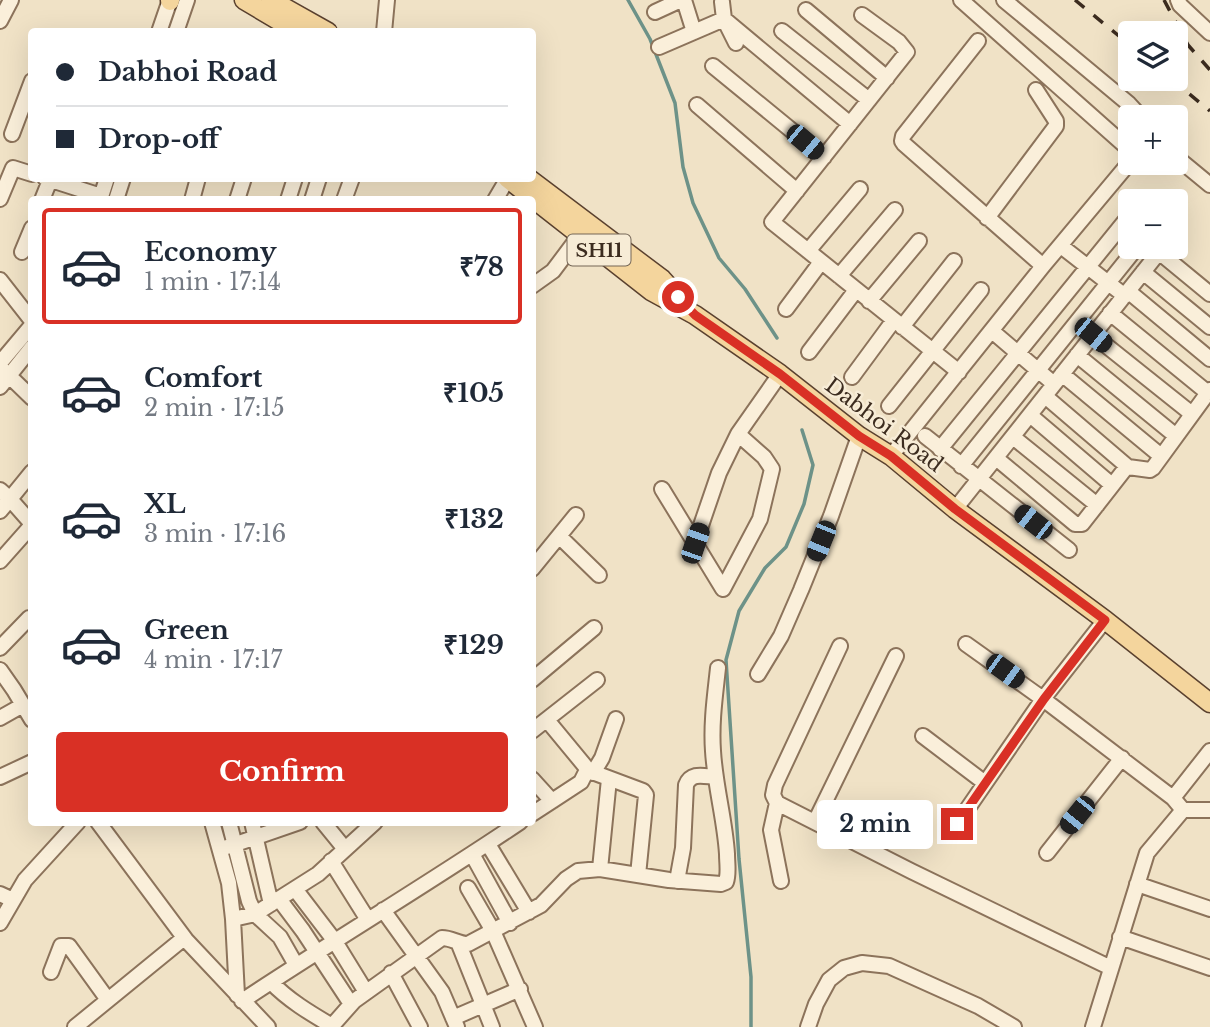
<!DOCTYPE html>
<html lang="en">
<head>
<meta charset="utf-8">
<style>
  :root { --surface:#fff; --page:#f2f2f3; --text:#1f2937; --muted:#747a83; --line:#e0e1e3; --accent:#d93025 }
  body { margin:0; font-family:"Libre Baskerville",serif; background:var(--page); color:var(--text); height:100vh; display:flex; flex-direction:column; font-size:26px; white-space:nowrap }
  * { box-sizing:border-box; margin:0 }
  p { font-size:23px; color:var(--muted) }
  .icon { flex:none; width:38px; height:38px; fill:none; stroke:currentColor; stroke-width:2; stroke-linecap:round; stroke-linejoin:round }
  .map { position:relative; flex:1; overflow:hidden }
  .side { position:absolute; left:28px; top:196px; width:508px; height:630px; display:flex; flex-direction:column; background:var(--surface); border-radius:7px; box-shadow:0 7px 28px #0002 }
  .side>* { flex:none }
  .hud { position:absolute; left:28px; top:28px; width:508px; height:154px; border-radius:7px; box-shadow:0 7px 28px #0002; display:grid; align-content:center; height:154px; padding:0 28px; background:var(--surface) }
  .tools { position:absolute; left:1118px; top:21px; display:grid; gap:14px }
  .tools a { display:grid; place-items:center; width:70px; height:70px; border-radius:7px; background:var(--surface); box-shadow:0 7px 28px #0002; font-size:35px }
  .end { position:absolute; width:32px; height:32px; margin:-16px; border:9px solid #d93025; background:#fff; box-shadow:0 0 0 4px #fff }
  .from { border-radius:50% }
  .bubble { position:absolute; height:49px; border-radius:7px; background:var(--surface); box-shadow:0 7px 28px #0002; font-size:23px; font-weight:800; line-height:49px; text-align:center }
  .car { position:absolute; width:21px; height:42px; margin:-21px -10px; border-radius:9px; box-shadow:0 0 5px 2px #0007; background:linear-gradient(#222 24%,#8ab4d8 0 40%,#222 0 76%,#8ab4d8 0 86%,#222 0) }
  .hud b { display:flex; align-items:center; gap:24px; height:66px; font-size:26px }
  .hud b+b { border-top:2px solid var(--line) }
  .hud i { width:18px; height:18px; background:var(--text) }
  ul { padding:12px 0 0; list-style:none }
  li { display:flex; align-items:center; gap:21px; height:116px; margin:0 14px 10px; padding:0 14px; border:4px solid transparent; border-radius:7px }
  li div { flex:1 }
  li b { display:block; font-size:26px }
  li em { font-style:normal; font-weight:800 }
  li.active { border-color:var(--accent) }
  li>.icon { width:63px; height:63px; stroke-width:1.5 }
  .action { display:flex; gap:14px; margin-top:auto; padding:14px 28px }
  .action a { flex:1; height:80px; border-radius:7px; background:var(--accent); color:#fff; font-size:28px; font-weight:800; line-height:80px; text-align:center }
  .map>svg:first-child { display:block }
</style>
</head>
<body>
<div class="map">
<svg width="1210" height="1027" viewBox="0 0 1210 1027">
  <rect width="100%" height="100%" fill="#f0e2c6"/>
  <g fill="none" stroke-linecap="round" stroke-linejoin="round">
    <path stroke="#6d9288" stroke-width="3.5" d="M628 0 650 39 675 103 683 167 693 203 719 258 745 289 777 338
      M751 1027V977L739 859 726 660 739 611 765 568 786 547 804 504 813 465 802 430"/>
    <defs>
      <path id="minor" d="M684 0 694 32
        M961 0 1130 150
        M1004 0 1129 104 1141 117
        M1178 0 1180 5 1210 33
        M722 2 724 19 736 43
        M806 10 887 78
        M655 12 681 0
        M862 15 899 42 907 52 772 222 959 372
        M0 21 11 0
        M782 31 869 100
        M159 32 170 0
        M176 32 187 0
        M384 32 387 0
        M978 41 903 136 902 141 904 144 1043 266
        M659 47 724 19 850 124
        M713 66 824 157
        M697 105 797 191
        M12 134 32 81
        M1176 157 1210 185
        M45 178 101 196
        M0 199 13 168 32 174
        M42 200 50 180
        M100 200 107 178
        M116 200 123 178
        M192 200 198 178
        M237 200 244 178
        M288 200 295 178
        M312 200 319 178
        M344 200 352 178
        M495 200 508 178
        M987 218 1056 126V121L1036 90
        M1061 246 1125 296
        M808 251 860 189
        M22 252 32 228
        M1159 252 1210 294
        M1143 272 1210 327
        M839 276 895 210
        M0 280 32 321
        M532 286 553 271 580 235
        M1128 291 1210 359
        M869 301 919 241
        M786 309 821 262
        M1110 313 1208 393
        M902 327 954 261
        M992 331 1054 384
        M1093 335 1192 414
        M809 352 856 290
        M1077 355 1176 436
        M0 363 32 325
        M3 370 32 398
        M1062 374 1161 456
        M852 377 894 320
        M0 387 32 347
        M1045 396 1128 467
        M889 406 981 290
        M1030 415 1112 485
        M925 436 1069 550
        M1013 437 1097 505
        M940 449 1130 215
        M891 456 1043 266 1130 162
        M996 458 1075 524H1082L1125 469 1128 467 1150 470 1153 468 1210 390
        M961 466 1137 247
        M662 489 723 589 760 519 772 469 764 457 738 434 780 374
        M0 490 10 499 32 472
        M955 509 1163 247
        M0 511 10 499 32 524
        M559 536 599 575
        M695 543 719 473 738 434
        M0 561 32 525
        M532 569 576 515
        M966 644 1043 699 1173 798 1183 810
        M840 646 775 785 773 795 777 803 911 871 1111 968
        M0 648 29 618
        M0 670 14 690 32 720
        M758 674 781 636 801 590 831 516 859 436
        M532 680 594 628
        M0 718 23 705
        M547 720 585 766 587 770 581 782 552 801
        M532 731 597 680
        M923 736 985 783
        M587 770 643 791 646 795 638 875
        M593 773 602 758 616 719
        M0 777 32 762
        M532 779 552 801 532 814
        M1173 798 1210 751
        M777 803 771 830 781 881
        M98 822 186 940 268 1027
        M212 822 229 883 233 919 237 995
        M229 822 249 901 255 914 280 937 296 965
        M252 822 271 904
        M323 822 345 849
        M815 822 896 656
        M957 824 1043 699 1105 620
        M488 844 529 912
        M227 847 300 822
        M1047 853 1122 758
        M472 854 510 923
        M331 861 368 920
        M600 869 609 779
        M677 881 683 848 686 785C691 772 703 776 715 777
        M1137 884 1210 909
        M468 888 493 931 535 1027
        M295 889 334 940 366 992
        M0 894 13 900
        M279 899 303 931 351 1004
        M383 910 442 992 457 1027
        M233 919 255 914 318 874 375 822
        M0 923 25 880 78 822
        M1120 937 1210 968
        M458 942 492 1027
        M51 972 61 946H69L108 1000
        M391 973 420 1027
        M271 982C288 1000 310 1013 332 1026
        M242 1001C334 940 428 884 520 822
        M453 1018 520 989
        M75 1027 184 938
        M331 1027 354 1001 442 938C452 938 458 944 468 944L541 905 566 879 578 871 600 869 669 880 721 884 726 882C729 873 727 864 727 854 725 820 715 786 713 751 711 723 715 696 718 668
        M808 1027 816 1004 829 980 844 968 862 963 889 966 978 1006 1014 1027
        M1093 1027 1147 853 1183 810H1210"/>
      <path id="major" d="M170 0V1
        M244 0 298 32
        M271 0 328 32
        M507 178 651 291 695 315 780 374 859 436 891 456 955 509 1105 620 1210 703
        M528 178 662 279 683 302"/>
    </defs>
    <use href="#minor" stroke="#8c735b" stroke-width="18"/>
    <use href="#major" stroke="#5a412f" stroke-width="21"/>
    <use href="#minor" stroke="#faefda" stroke-width="14"/>
    <use href="#major" stroke="#f4d59d" stroke-width="18"/>
    <path stroke="#3c2c1f" stroke-width="3.5" stroke-dasharray="12 12" stroke-linecap="butt" d="M1075 0 1130 45
      M1164 0 1188 45 1210 70
      M1171 79 1210 111"/>
  </g>
  <g fill="none" stroke-linecap="round" stroke-linejoin="round">
    <path stroke="#d93025" stroke-width="9" d="M678 297 695 315 780 374 859 436 891 456 955 509 1105 620 1044 699 957 824"/>
  </g>
  <g text-anchor="middle" stroke-width="5" stroke-linejoin="round" paint-order="stroke">
    <rect fill="#f7ecd6" stroke="#746656" stroke-width="2" x="567.5" y="234.5" width="63" height="31" rx="5"/>
    <g font-size="19" font-weight="bold" fill="#3c2c1f">
      <text x="599" y="257">SH11</text>
    </g>
    <g font-size="21" fill="#3c2c1f" stroke="#f7ecd6">
      <text transform="translate(884 425) rotate(37)" y="7">Dabhoi Road</text>
    </g>
  </g>
</svg>
<div class="tools">
<a><svg class="icon" aria-label="layers" viewBox="0 0 24 24"><path d="M12 4l9 5-9 5-9-5zM3 14l9 5 9-5"/></svg></a>
<a>+</a>
<a>−</a>
</div>
<i class="end from" style="left:678px;top:297px"></i>
<i class="end" style="left:957px;top:824px"></i>
<div class="bubble" style="left:817px;top:800px;width:116px">2 min</div>
<i class="car" style="left:805px;top:142px;rotate:130deg"></i>
<i class="car" style="left:1093px;top:335px;rotate:129deg"></i>
<i class="car" style="left:1033px;top:522px;rotate:308deg"></i>
<i class="car" style="left:821px;top:541px;rotate:202deg"></i>
<i class="car" style="left:695px;top:543px;rotate:19deg"></i>
<i class="car" style="left:1005px;top:671px;rotate:126deg"></i>
<i class="car" style="left:1077px;top:815px;rotate:219deg"></i>
<div class="hud">
<b><i class="from"></i>Dabhoi Road</b>
<b><i></i>Drop-off</b>
</div>
<section class="side">
<ul>
<li class="active"><svg class="icon" aria-label="car" viewBox="0 0 24 24"><path d="M5 17H2v-5l4-1 3-4h7l3 4 3 1v5h-3M9 17h6M6 11h13"/><circle cx="7" cy="17" r="2"/><circle cx="17" cy="17" r="2"/></svg><div><b>Economy</b><p>1 min · 17:14</p></div><em>₹78</em></li>
<li><svg class="icon" aria-label="car" viewBox="0 0 24 24"><path d="M5 17H2v-5l4-1 3-4h7l3 4 3 1v5h-3M9 17h6M6 11h13"/><circle cx="7" cy="17" r="2"/><circle cx="17" cy="17" r="2"/></svg><div><b>Comfort</b><p>2 min · 17:15</p></div><em>₹105</em></li>
<li><svg class="icon" aria-label="car" viewBox="0 0 24 24"><path d="M5 17H2v-5l4-1 3-4h7l3 4 3 1v5h-3M9 17h6M6 11h13"/><circle cx="7" cy="17" r="2"/><circle cx="17" cy="17" r="2"/></svg><div><b>XL</b><p>3 min · 17:16</p></div><em>₹132</em></li>
<li><svg class="icon" aria-label="car" viewBox="0 0 24 24"><path d="M5 17H2v-5l4-1 3-4h7l3 4 3 1v5h-3M9 17h6M6 11h13"/><circle cx="7" cy="17" r="2"/><circle cx="17" cy="17" r="2"/></svg><div><b>Green</b><p>4 min · 17:17</p></div><em>₹129</em></li>
</ul>
<div class="action"><a>Confirm</a></div>
</section>
</div>
</body>
</html>
